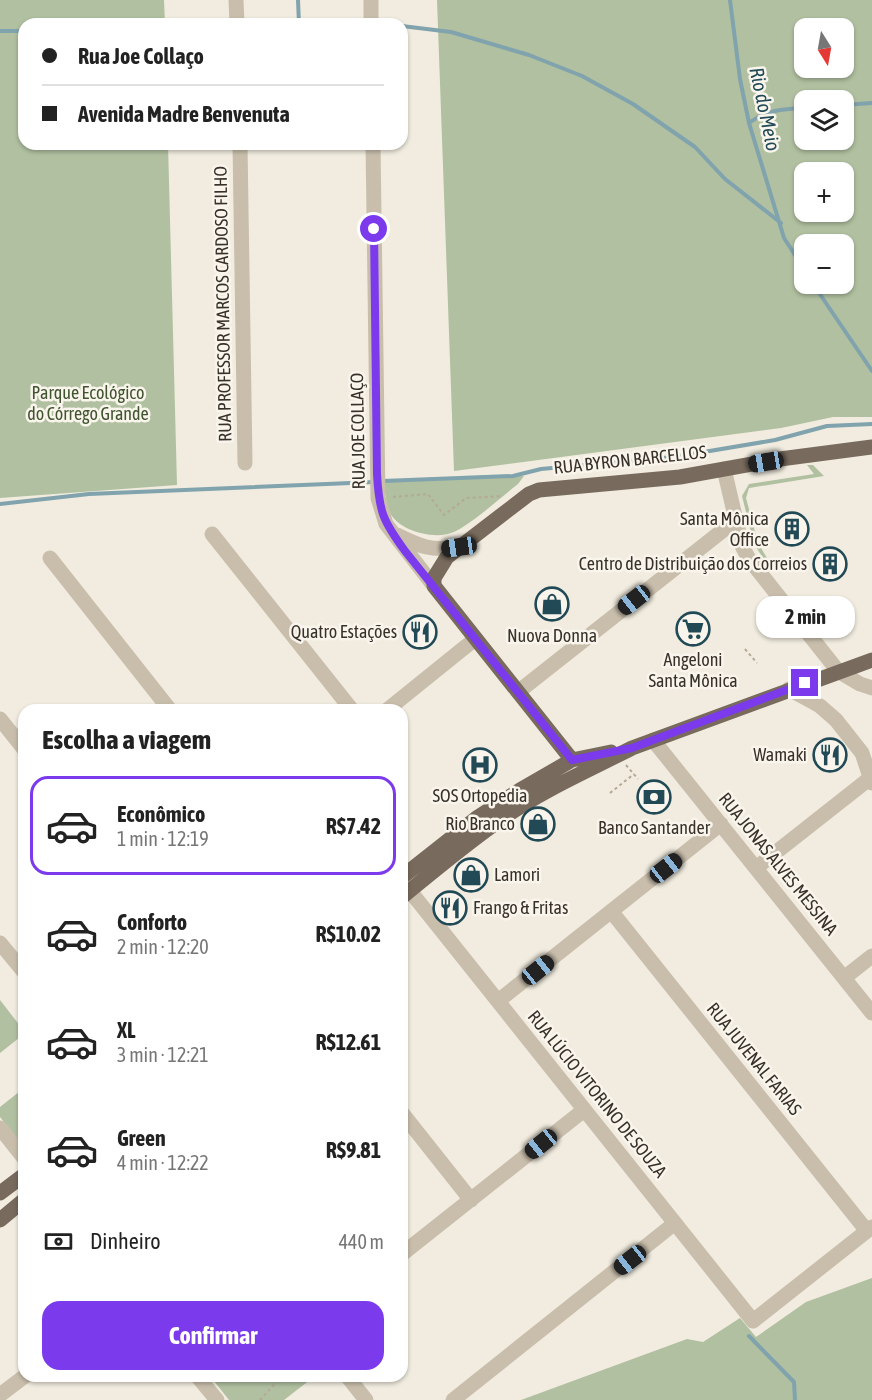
<!DOCTYPE html>
<html lang="pt">
<head>
<meta charset="utf-8">
<style>
  :root { --surface:#fff; --page:#f2f2f2; --text:#222; --muted:#767676; --line:#e0e0e0; --accent:#7c3aed }
  body { margin:0; font-family:"Asap Condensed",sans-serif; background:var(--page); color:var(--text); height:100vh; display:flex; flex-direction:column; font-size:22px; white-space:nowrap }
  * { box-sizing:border-box; margin:0 }
  p { font-size:20px; color:var(--muted) }
  .icon { flex:none; width:33px; height:33px; fill:none; stroke:currentColor; stroke-width:2; stroke-linecap:round; stroke-linejoin:round }
  .map { position:relative; flex:1; overflow:hidden }
  .details { position:absolute; left:18px; top:704px; width:390px; height:678px; display:flex; flex-direction:column; background:var(--surface); border-radius:18px; box-shadow:0 2px 4px #0004 }
  .details>* { flex:none }
  .hud { position:absolute; left:18px; top:18px; width:390px; height:132px; border-radius:18px; box-shadow:0 2px 4px #0004; display:grid; align-content:center; height:132px; padding:0 24px; background:var(--surface) }
  .needle { width:39px; rotate:169deg }
  .fabs { position:absolute; left:794px; top:18px; display:grid; gap:12px }
  .fabs a { display:grid; place-items:center; width:60px; height:60px; border-radius:12px; background:var(--surface); box-shadow:0 2px 4px #0004; font-size:30px }
  .end { position:absolute; width:27px; height:27px; margin:-14px; border:8px solid #7c3aed; background:#fff; box-shadow:0 0 0 3px #fff }
  .from { border-radius:50% }
  .bubble { position:absolute; height:42px; border-radius:18px; background:var(--surface); box-shadow:0 2px 4px #0004; font-size:20px; font-weight:700; line-height:42px; text-align:center }
  .car { position:absolute; width:18px; height:36px; margin:-18px -9px; border-radius:8px; box-shadow:0 0 4px 2px #0007; background:linear-gradient(#222 24%,#8ab4d8 0 40%,#222 0 76%,#8ab4d8 0 86%,#222 0) }
  .hud b { display:flex; align-items:center; gap:21px; height:57px; font-size:22px }
  .hud b+b { border-top:2px solid var(--line) }
  .hud i { width:15px; height:15px; background:var(--text) }
  ul { padding:0; list-style:none }
  li { display:flex; align-items:center; gap:18px; height:99px; margin:0 12px 9px; padding:0 12px; border:3px solid transparent; border-radius:18px }
  li div { flex:1 }
  li b { display:block; font-size:22px }
  li em { font-style:normal; font-weight:700 }
  li.selected { border-color:var(--accent) }
  li>.icon { width:54px; height:54px; stroke-width:1.5 }
  h2 { padding:0 24px; font-size:27px; line-height:72px }
  .pay { display:flex; align-items:center; gap:15px; height:66px; padding:0 24px; font-size:22px }
  .pay p { margin-inline-start:auto }
  .button { display:flex; gap:12px; margin-top:auto; padding:12px 24px }
  .button a { flex:1; height:69px; border-radius:18px; background:var(--accent); color:#fff; font-size:24px; font-weight:700; line-height:69px; text-align:center }
  .map>svg:first-child { display:block }
</style>
</head>
<body>
<div class="map">
<svg width="872" height="1400" viewBox="0 0 872 1400">
  <rect width="100%" height="100%" fill="#f1ecdf"/>
  <path fill="#b0c0a0" fill-rule="evenodd" d="M0 0H164L165 24H24V144H168L177 485 0 498Z
    M437 0H872V417H833L781 428 454 471ZM843 28V68H804V28ZM843 100V140H804V100ZM843 172V212H804V172ZM843 244V284H804V244Z
    M807 465H813L824 476 749 488 746 498 758 543 767 558 765 561 754 544 742 496 749 484 814 474Z
    M524 476 518 484C500 498 475 521 456 531 438 541 400 532 390 513 386 504 385 491 383 481Z
    M0 1000 24 1031V1034L0 1053Z
    M24 1088V1147L0 1117V1107Z
    M872 1278V1400H521L687 1339 703 1342 740 1318 756 1337 806 1302Z
    M210 1376H315L284 1400H229Z"/>
  <g fill="none" stroke-linecap="round" stroke-linejoin="round">
    <path stroke="#80a3ad" stroke-width="4" d="M298 0 299 24
      M730 0 740 79 749 123 784 238 804 269
      M385 23 389 24
      M322 24 365 23
      M402 26 451 32 529 55 582 76 633 104 695 147 725 179 781 223
      M0 31H24
      M843 105 872 103
      M749 123C765 110 784 109 804 108
      M813 284 872 371
      M383 481 513 476 541 469 674 457 775 440 827 426 872 424
      M0 504 89 494 375 482
      M749 1336 794 1382 795 1400"/>
    <path stroke="#b5a896" stroke-width="2" stroke-dasharray="3 3" stroke-linecap="butt" d="M393 497 428 494 444 515 466 498 502 496
      M745 649 757 663
      M626 765 638 779
      M610 793 634 774
      M260 1400 282 1376"/>
    <path stroke="#c9beac" stroke-width="15" d="M236 0 237 24
      M371 0V24
      M240 144 245 463
      M373 144 378 498 386 524 434 586
      M724 469 742 546 749 559 838 671 860 684 872 688
      M212 534 352 710
      M397 535C421 547 431 551 459 547
      M50 558 170 710
      M789 689 820 706 836 720 862 753 872 783
      M518 692 736 520
      M387 710 475 639
      M0 719 24 749
      M653 740 872 1013
      M756 868 869 779
      M410 891 753 1321 872 1227
      M611 911 867 1231
      M0 943 24 972
      M844 978 872 956
      M498 1001 721 824
      M402 1113 471 1200
      M0 1128 24 1158
      M402 1254 584 1110
      M197 1376 217 1400
      M347 1376 366 1400
      M0 1395 25 1376
      M453 1400 675 1223"/>
    <path stroke="#786a5c" stroke-width="15" d="M572 760 434 586V578L447 557 529 494 539 490 680 477 780 459 872 447
      M402 877 478 817 520 790 572 760 611 752
      M402 897C435 870 468 842 503 818 543 790 589 770 632 748L872 660
      M0 1193 24 1175
      M0 1220 24 1200"/>
  </g>
  <g fill="none" stroke-linecap="round" stroke-linejoin="round">
    <path stroke="#7c3aed" stroke-width="8" d="M374 229 377 474C379 512 383 521 405 551L572 760 632 748 805 683"/>
  </g>
  <defs>
    <symbol id="building-ring" viewBox="-11 -11 22 22"><circle r="9.5" fill="#f9f5ec" stroke="#224a56" stroke-width="1.5"/><path d="M-4-6H4V6H1V3H-1V6H-4ZM-2.5-4.3h1.7v1.8h-1.7ZM.8-4.3h1.7v1.8H.8ZM-2.5-1h1.7V.8h-1.7ZM.8-1h1.7V.8H.8Z" fill="#224a56"/></symbol>
    <symbol id="shop-ring" viewBox="-11 -11 22 22"><circle r="9.5" fill="#f9f5ec" stroke="#224a56" stroke-width="1.5"/><path d="M-5-2.5h2.3a2.7 3.5 0 0 1 5.4 0H5L5.5 6h-11ZM-1.5-2.5h3a1.5 2.3 0 0 0-3 0Z" fill="#224a56"/></symbol>
    <symbol id="supermarket-ring" viewBox="-11 -11 22 22"><circle r="9.5" fill="#f9f5ec" stroke="#224a56" stroke-width="1.5"/><path d="M-6-5.5h2.5l.6 2H6L4.5 2H-2.5L-4.4-4H-6ZM-1.5 3.2a1.3 1.3 0 1 0 .1 0ZM3 3.2a1.3 1.3 0 1 0 .1 0Z" fill="#224a56"/></symbol>
    <symbol id="restaurant-ring" viewBox="-11 -11 22 22"><circle r="9.5" fill="#f9f5ec" stroke="#224a56" stroke-width="1.5"/><path d="M-5-6h1v4h1v-4h1v4h1v-4h1v5L-1.5 .5V6h-2V.5L-5-1ZM5-6V6H3V1.5H1.5Q1.5-4 5-6Z" fill="#224a56"/></symbol>
    <symbol id="hospital-ring" viewBox="-11 -11 22 22"><circle r="9.5" fill="#f9f5ec" stroke="#224a56" stroke-width="1.5"/><path d="M-5-5h3v3.5h4V-5h3V5h-3V1.5h-4V5h-3Z" fill="#224a56"/></symbol>
    <symbol id="bank-ring" viewBox="-11 -11 22 22"><circle r="9.5" fill="#f9f5ec" stroke="#224a56" stroke-width="1.5"/><path d="M-6-4H6V4H-6ZM0-2.3a2.3 2.3 0 1 0 0 4.6a2.3 2.3 0 1 0 0-4.6Z" fill="#224a56"/></symbol>
  </defs>
  <g fill-rule="evenodd">
    <use href="#building-ring" x="773" y="510" width="38" height="38"/>
    <use href="#building-ring" x="811" y="545" width="38" height="38"/>
    <use href="#shop-ring" x="533" y="585" width="38" height="38"/>
    <use href="#supermarket-ring" x="674" y="610" width="38" height="38"/>
    <use href="#restaurant-ring" x="401" y="613" width="38" height="38"/>
    <use href="#restaurant-ring" x="811" y="736" width="38" height="38"/>
    <use href="#hospital-ring" x="461" y="746" width="38" height="38"/>
    <use href="#bank-ring" x="635" y="778" width="38" height="38"/>
    <use href="#shop-ring" x="519" y="805" width="38" height="38"/>
    <use href="#shop-ring" x="452" y="856" width="38" height="38"/>
    <use href="#restaurant-ring" x="431" y="889" width="38" height="38"/>
  </g>
  <g text-anchor="middle" stroke-width="5" stroke-linejoin="round" paint-order="stroke">
    <g font-size="18" fill="#37312a" stroke="#f9f5ec">
      <text transform="translate(223 304) rotate(-91)" y="6">RUA PROFESSOR MARCOS CARDOSO FILHO</text>
      <text transform="translate(358 431) rotate(-91)" y="6">RUA JOE COLLAÇO</text>
      <text transform="translate(630 460) rotate(-6)" y="6">RUA BYRON BARCELLOS</text>
      <text transform="translate(778 864) rotate(51)" y="6">RUA JONAS ALVES MESSINA</text>
      <text transform="translate(754 1059) rotate(51)" y="6">RUA JUVENAL FARIAS</text>
      <text transform="translate(597 1094) rotate(51)" y="6">RUA LÚCIO VITORINO DE SOUZA</text>
    </g>
    <g font-size="18" fill="#415430" stroke="#f9f5ec">
      <text x="88" y="399">Parque Ecológico<tspan x="88" dy="21">do Córrego Grande</tspan></text>
    </g>
    <g font-size="18" fill="#37312a" stroke="#f9f5ec" text-anchor="end">
      <text x="769" y="525">Santa Mônica<tspan x="769" dy="21">Office</tspan></text>
      <text x="807" y="570">Centro de Distribuição dos Correios</text>
      <text x="397" y="638">Quatro Estações</text>
      <text x="552" y="642" text-anchor="middle">Nuova Donna</text>
      <text x="693" y="666" text-anchor="middle">Angeloni<tspan x="693" dy="21">Santa Mônica</tspan></text>
      <text x="807" y="761">Wamaki</text>
      <text x="480" y="802" text-anchor="middle">SOS Ortopedia</text>
      <text x="515" y="830">Rio Branco</text>
      <text x="654" y="834" text-anchor="middle">Banco Santander</text>
      <text x="494" y="881" text-anchor="start">Lamori</text>
      <text x="473" y="914" text-anchor="start">Frango &amp; Fritas</text>
    </g>
    <g font-size="20" font-style="italic" fill="#224a56" stroke="#f9f5ec">
      <text transform="translate(765 109) rotate(78)" y="7">Rio do Meio</text>
    </g>
  </g>
</svg>
<div class="fabs">
<a><svg class="needle" viewBox="-14 -14 28 28"><path d="M0-13l5 13h-10z" fill="#e53935"/><path d="M0 13l5-13h-10z" fill="#767676"/></svg></a>
<a><svg class="icon" aria-label="layers" viewBox="0 0 24 24"><path d="M12 4l9 5-9 5-9-5zM3 14l9 5 9-5"/></svg></a>
<a>+</a>
<a>−</a>
</div>
<i class="end from" style="left:374px;top:229px"></i>
<i class="end" style="left:805px;top:683px"></i>
<div class="bubble" style="left:756px;top:596px;width:99px">2 min</div>
<i class="car" style="left:766px;top:462px;rotate:261deg"></i>
<i class="car" style="left:459px;top:547px;rotate:262deg"></i>
<i class="car" style="left:634px;top:600px;rotate:232deg"></i>
<i class="car" style="left:666px;top:868px;rotate:52deg"></i>
<i class="car" style="left:538px;top:970px;rotate:51deg"></i>
<i class="car" style="left:541px;top:1144px;rotate:231deg"></i>
<i class="car" style="left:630px;top:1260px;rotate:232deg"></i>
<div class="hud">
<b><i class="from"></i>Rua Joe Collaço</b>
<b><i></i>Avenida Madre Benvenuta</b>
</div>
<section class="details">
<h2>Escolha a viagem</h2>
<ul>
<li class="selected"><svg class="icon" aria-label="car" viewBox="0 0 24 24"><path d="M5 17H2v-5l4-1 3-4h7l3 4 3 1v5h-3M9 17h6M6 11h13"/><circle cx="7" cy="17" r="2"/><circle cx="17" cy="17" r="2"/></svg><div><b>Econômico</b><p>1 min · 12:19</p></div><em>R$7.42</em></li>
<li><svg class="icon" aria-label="car" viewBox="0 0 24 24"><path d="M5 17H2v-5l4-1 3-4h7l3 4 3 1v5h-3M9 17h6M6 11h13"/><circle cx="7" cy="17" r="2"/><circle cx="17" cy="17" r="2"/></svg><div><b>Conforto</b><p>2 min · 12:20</p></div><em>R$10.02</em></li>
<li><svg class="icon" aria-label="car" viewBox="0 0 24 24"><path d="M5 17H2v-5l4-1 3-4h7l3 4 3 1v5h-3M9 17h6M6 11h13"/><circle cx="7" cy="17" r="2"/><circle cx="17" cy="17" r="2"/></svg><div><b>XL</b><p>3 min · 12:21</p></div><em>R$12.61</em></li>
<li><svg class="icon" aria-label="car" viewBox="0 0 24 24"><path d="M5 17H2v-5l4-1 3-4h7l3 4 3 1v5h-3M9 17h6M6 11h13"/><circle cx="7" cy="17" r="2"/><circle cx="17" cy="17" r="2"/></svg><div><b>Green</b><p>4 min · 12:22</p></div><em>R$9.81</em></li>
</ul>
<div class="pay"><svg class="icon" aria-label="cash" viewBox="0 0 24 24"><path d="M3 7h18v10H3z"/><circle cx="12" cy="12" r="2"/></svg>Dinheiro<p>440 m</p></div>
<div class="button"><a>Confirmar</a></div>
</section>
</div>
</body>
</html>
